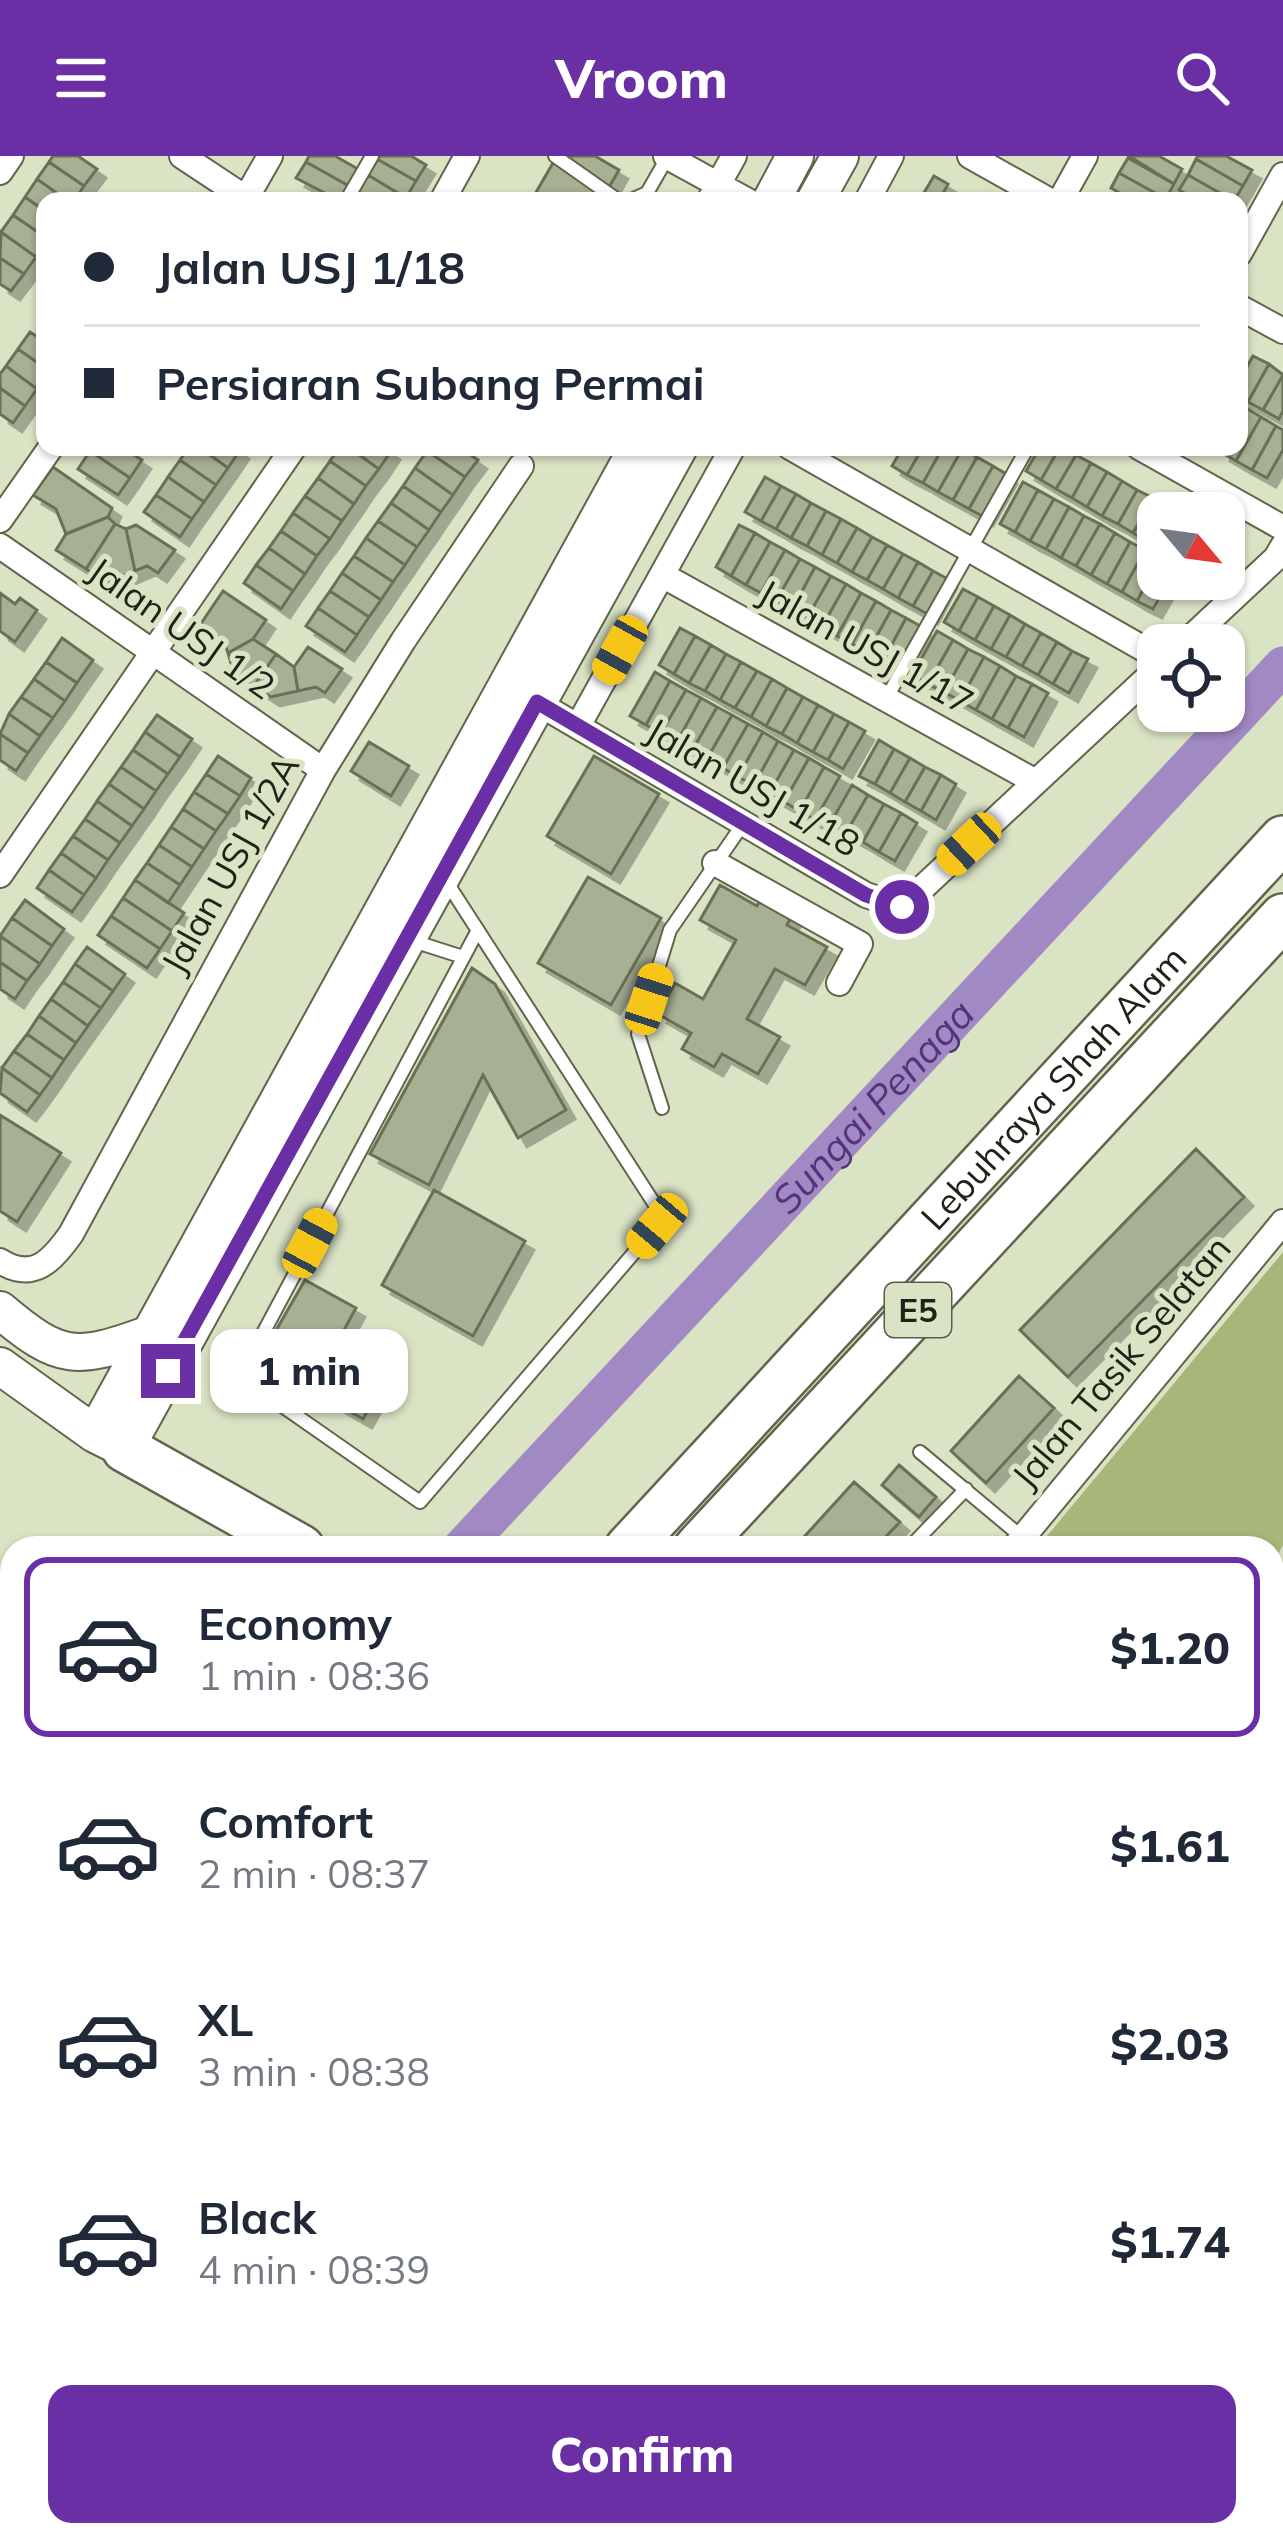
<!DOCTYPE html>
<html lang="en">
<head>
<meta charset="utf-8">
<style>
  :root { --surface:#fff; --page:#f2f2f3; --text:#1f2937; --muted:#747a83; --line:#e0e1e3; --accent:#6a2fa5 }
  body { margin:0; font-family:Mulish,sans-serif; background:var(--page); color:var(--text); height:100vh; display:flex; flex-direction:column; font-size:45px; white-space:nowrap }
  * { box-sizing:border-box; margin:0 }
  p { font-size:39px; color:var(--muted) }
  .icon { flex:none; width:66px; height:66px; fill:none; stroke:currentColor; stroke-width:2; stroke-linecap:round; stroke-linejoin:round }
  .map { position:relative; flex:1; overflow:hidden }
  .side { position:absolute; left:0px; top:1380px; width:1284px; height:1011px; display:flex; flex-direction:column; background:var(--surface); border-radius:36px 36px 0 0; box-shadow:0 3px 9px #0004 }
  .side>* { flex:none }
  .top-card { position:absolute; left:36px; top:36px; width:1212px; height:264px; border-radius:24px; box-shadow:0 3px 9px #0004; display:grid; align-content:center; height:264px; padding:0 48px; background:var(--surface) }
  .needle { width:78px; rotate:119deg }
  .controls { position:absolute; left:1137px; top:336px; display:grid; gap:24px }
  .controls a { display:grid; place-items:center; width:108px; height:108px; border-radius:24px; background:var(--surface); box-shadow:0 3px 9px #0004; font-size:60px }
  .end { position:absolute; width:54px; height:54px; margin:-27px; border:15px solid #6a2fa5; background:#fff; box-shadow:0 0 0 6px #fff }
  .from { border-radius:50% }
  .bubble { position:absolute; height:84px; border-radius:24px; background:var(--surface); box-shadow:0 3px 9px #0004; font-size:39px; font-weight:800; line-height:84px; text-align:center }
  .car { position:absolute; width:36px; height:72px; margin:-36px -18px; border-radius:15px; box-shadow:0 0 9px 3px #0007; background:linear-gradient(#f5c518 24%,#345 0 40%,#f5c518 0 76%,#345 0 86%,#f5c518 0) }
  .top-card b { display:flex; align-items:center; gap:42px; height:114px; font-size:45px }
  .top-card b+b { border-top:3px solid var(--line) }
  .top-card i { width:30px; height:30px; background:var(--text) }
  ul { padding:21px 0 0; list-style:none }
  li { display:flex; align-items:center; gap:36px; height:180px; margin:0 24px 18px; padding:0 24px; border:6px solid transparent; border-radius:24px }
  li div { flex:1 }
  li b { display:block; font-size:45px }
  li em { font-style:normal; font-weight:800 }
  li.current { border-color:var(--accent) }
  li>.icon { width:108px; height:108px; stroke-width:1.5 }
  .primary-button { display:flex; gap:24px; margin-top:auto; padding:24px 48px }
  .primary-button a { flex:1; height:138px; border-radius:24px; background:var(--accent); color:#fff; font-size:48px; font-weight:800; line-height:138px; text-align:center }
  header { display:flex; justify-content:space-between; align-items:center; height:156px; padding:0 48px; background:var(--accent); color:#fff; font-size:54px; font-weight:800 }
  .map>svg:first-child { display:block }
</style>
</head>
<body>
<header><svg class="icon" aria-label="menu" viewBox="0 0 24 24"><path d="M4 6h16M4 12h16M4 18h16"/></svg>Vroom<svg class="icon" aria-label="search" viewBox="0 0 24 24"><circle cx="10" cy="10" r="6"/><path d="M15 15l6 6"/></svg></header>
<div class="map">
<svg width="1283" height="2390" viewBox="0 0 1283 2390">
  <defs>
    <filter id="shadow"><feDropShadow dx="9" dy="9" stdDeviation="0" flood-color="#0004"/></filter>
  </defs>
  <rect width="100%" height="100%" fill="#dae4c5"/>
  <path fill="#a7b779" d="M1283 1096V1389L1272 1410V1392H1037Z
    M444 2379H587L583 2390H447Z"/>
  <path fill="#a189c3" d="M1283 1514V2014L1272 2002V1533Z"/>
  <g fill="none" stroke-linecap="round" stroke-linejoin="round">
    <g stroke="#a189c3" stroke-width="39">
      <path id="s1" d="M462 1392 1283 510"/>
      <path d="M0 1818 12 1808"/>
    </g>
  </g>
  <path fill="#a7b092" stroke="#676f54" stroke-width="3" filter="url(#shadow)" d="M53 0H78L97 13 84 30 49 6Z
    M309 0H335L358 13 349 30 306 6Z
    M379 0H411L426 9 416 25 377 3Z
    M557 0H595L619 14 601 45H531Z
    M1129 0H1159L1182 13 1174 28Z
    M1198 0H1226L1252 14 1243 30 1196 3Z
    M1128 2 1174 28 1166 43 1119 17Z
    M377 3 416 25 406 42 368 19Z
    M1196 3 1243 30 1234 45 1188 19Z
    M49 6 84 30 74 45H68L37 23Z
    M306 6 349 30 340 45 296 22Z
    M1119 17 1166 43 1164 45H1133L1111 32Z
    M368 19 406 42 405 45H373L358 36Z
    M1188 19 1234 45H1199L1179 34Z
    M934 20 948 28 939 45H919Z
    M37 23 68 45H45V55L25 41Z
    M25 41 45 55V81L13 59Z
    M13 59 45 81 36 101 1 76Z
    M1 76 36 101 24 118 0 102Z
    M0 102 24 118 11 135 0 128Z
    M30 176 45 186V212L18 193Z
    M18 193 45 212V222L37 233 6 210Z
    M1253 200 1269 208 1248 246 1239 241V225Z
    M1269 208 1283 219 1263 254 1248 246Z
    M6 210 37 233 25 250 0 232V218Z
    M1283 219V255L1279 263 1263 254Z
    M0 232 25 250 13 267 0 258Z
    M1246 252 1261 261 1236 305 1221 296 1224 291H1239V264Z
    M1261 261 1276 270 1252 314 1236 305Z
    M1276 270 1283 274V294L1267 322 1252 314Z
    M93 291H122L142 304 130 322 90 295Z
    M189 291H199L228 312 216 329 180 304Z
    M199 291H235L240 294 228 312Z
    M340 291H348L379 313 366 330 330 305Z
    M348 291H385L391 295 379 313Z
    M429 291H459L478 304 465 321 427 295Z
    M903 291H923L907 319 892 310Z
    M923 291H943L923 327 907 319Z
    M943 291 962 293 938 336 923 327Z
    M1040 291H1060L1041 324 1026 315Z
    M1060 291 1076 299 1056 333 1041 324Z
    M962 293 977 301 953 344 938 336Z
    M90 295 130 322 118 339 78 313Z
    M427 295 465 321 453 339 415 312Z
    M1076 299 1091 307 1072 342 1056 333Z
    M977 301 993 310 969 353 953 344Z
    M180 304 216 329 204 346 168 321Z
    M330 305 366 330 354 348 318 322Z
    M1091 307 1107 316 1087 351 1072 342Z
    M993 310 1008 319 984 361 969 353Z
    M53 311 112 352 108 361 66 378 56 353 33 339Z
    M415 312 453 339 441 356 403 330Z
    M1107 316 1122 325 1102 360 1087 351Z
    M168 321 204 346 192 363 156 339Z
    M765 321 781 330 761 365 745 356Z
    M318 322 354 348 342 365 305 340Z
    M1122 325 1137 334 1118 368 1102 360Z
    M1023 326 1038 334 1015 376 1000 368Z
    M403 330 441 356 429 374 391 347Z
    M781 330 796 338 776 373 761 365Z
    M1038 334 1054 343 1030 385 1015 376Z
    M1137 334 1153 342 1133 377 1118 368Z
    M796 338 811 347 791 382 776 373Z
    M156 339 192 363 180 381 144 356Z
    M305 340 342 365 330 383 293 357Z
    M1153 342 1168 351 1165 357H1158V369L1148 386 1133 377Z
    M1054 343 1069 351 1046 393 1030 385Z
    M391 347 429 374 417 391 378 365Z
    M811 347 826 355 807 390 791 382Z
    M1069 351 1084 360 1061 402 1046 393Z
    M826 355 841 363 822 399 807 390Z
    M293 357 330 383 317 400 281 375Z
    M1084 360 1100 368 1076 410 1061 402Z
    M108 361 115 368 86 413 56 394 66 378Z
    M841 363 857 372 837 407 822 399Z
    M378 365 417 391 405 409 366 382Z
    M115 368 126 373 135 415 108 427 86 413Z
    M1100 368 1115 377 1091 419 1076 410Z
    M136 369 175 394 158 417 147 410 135 415 126 373Z
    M739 369 755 377 731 420 716 411Z
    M857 372 872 381 852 416 837 407Z
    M281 375 317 400 305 418 269 392Z
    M755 377 770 386 746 429 731 420Z
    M1115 377 1130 386 1107 428 1091 419Z
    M872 381 887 389 867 424 852 416Z
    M366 382 405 409 393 426 354 400Z
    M770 386 785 394 761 437 746 429Z
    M1130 386 1145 394 1122 436 1107 428Z
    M887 389 903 398 883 433 867 424Z
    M269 392 305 418 293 435 256 409Z
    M785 394 800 403 776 445 761 437Z
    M1145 394 1158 401V407L1137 445 1122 436Z
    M903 398 918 406 898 442 883 433Z
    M354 400 393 426 381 444 342 417Z
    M800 403 815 411 792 454 776 445Z
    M918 406 933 415 913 450 898 442Z
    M1158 407V423H1170L1153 453 1137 445Z
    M256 409 293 435 281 453 244 427Z
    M815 411 831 420 807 462 792 454Z
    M933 415 948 423 929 459 913 450Z
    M342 417 381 444 369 461 330 435Z
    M831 420 846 428 822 471 807 462Z
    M846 428 861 437 837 480 822 471Z
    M963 433 978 441 959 475 944 466Z
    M223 435 266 464 253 483 228 497 224 485 200 469Z
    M330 435 369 461 357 479 318 452Z
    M0 437 15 448 20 442 37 454 15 486 0 475Z
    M861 437 876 445 852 488 837 480Z
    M978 441 994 450 975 484 959 475Z
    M876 445 891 454 868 496 852 488Z
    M994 450 1010 459 991 493 975 484Z
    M318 452 357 479 345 496 306 470Z
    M891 454 906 462 883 505 868 496Z
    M1010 459 1025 468 1006 501 991 493Z
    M906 462 922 471 898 514 883 505Z
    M1025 468 1041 477 1022 510 1006 501Z
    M680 472 695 480 674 518 659 509Z
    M937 475 953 484 928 528 912 519Z
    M1041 477 1057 486 1038 519 1022 510Z
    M695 480 711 489 689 527 674 518Z
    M62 482 93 504 77 527 46 506Z
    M253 483 276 498 254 530 234 517 228 497Z
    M953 484 968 493 944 536 928 528Z
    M1057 486 1072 495 1053 528 1038 519Z
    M711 489 726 498 705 535 689 527Z
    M308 491 342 513 325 537 316 531 298 535 294 511Z
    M968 493 984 501 960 545 944 536Z
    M1072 495 1088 503 1069 537 1053 528Z
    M276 498 294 511 298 535 271 541 254 530Z
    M726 498 741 506 720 544 705 535Z
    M984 501 1000 510 976 554 960 545Z
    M46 506 77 527 65 545 34 523Z
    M741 506 757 515 735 552 720 544Z
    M1000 510 1016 520 992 563 976 554Z
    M757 515 772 523 751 561 735 552Z
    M655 516 670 525 646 569 630 560Z
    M1016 520 1032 528 1008 572 992 563Z
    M34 523 65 545 53 562 21 541Z
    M772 523 787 532 766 570 751 561Z
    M670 525 686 534 661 577 646 569Z
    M1032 528 1048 537 1024 581 1008 572Z
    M787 532 803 541 782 578 766 570Z
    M686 534 701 542 677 586 661 577Z
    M21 541 53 562 40 580 9 558Z
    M803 541 818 549 797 587 782 578Z
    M701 542 717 551 692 595 677 586Z
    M818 549 834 558 813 596 797 587Z
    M717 551 732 559 707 603 692 595Z
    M9 558 40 580 28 597 0 578Z
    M834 558 849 566 828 604 813 596Z
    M157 559 192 583 180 601 145 576Z
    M732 559 748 568 723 612 707 603Z
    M849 566 865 575 843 613 828 604Z
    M748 568 763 576 738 621 723 612Z
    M145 576 180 601 168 618 133 594Z
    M763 576 778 585 754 629 738 621Z
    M0 578 28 597 16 615 0 604Z
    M879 584 894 593 875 628 859 620Z
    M778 585 794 594 769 638 754 629Z
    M369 586 409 610 391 640 351 615Z
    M894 593 910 602 890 637 875 628Z
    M133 594 168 618 156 635 121 611Z
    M794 594 809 602 784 646 769 638Z
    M218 600 251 622 240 640 206 618Z
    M594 600 659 638 611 718 547 680Z
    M809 602 824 611 800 655 784 646Z
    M910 602 925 611 905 646 890 637Z
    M121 611 156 635 144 653 109 628Z
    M824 611 840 620 815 664 800 655Z
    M925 611 941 619 921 655 905 646Z
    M206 618 240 640 228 658 194 636Z
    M941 619 956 628 936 664 921 655Z
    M109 628 144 653 132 670 97 645Z
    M852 629 868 639 846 677 830 668Z
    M194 636 228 658 216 675 183 653Z
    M868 639 884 648 863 686 846 677Z
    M97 645 132 670 120 687 85 663Z
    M884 648 901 657 879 696 863 686Z
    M183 653 216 675 204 693 171 671Z
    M901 657 917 667 895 705 879 696Z
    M85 663 120 687 108 704 73 680Z
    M171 671 204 693 192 711 159 689Z
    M73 680 108 704 96 722 61 697Z
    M159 689 192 711 180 729 147 707Z
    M61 697 96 722 84 739 49 714Z
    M147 707 180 729 168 747 135 724Z
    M49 714 84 739 72 756 37 732Z
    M588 721 661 762 611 849 538 807Z
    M135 724 184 757 172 775 123 742Z
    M720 729 757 750 764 737 795 755 787 769 827 791 805 829 775 813 747 863 780 881 758 918 722 898 714 911 682 893 691 877 658 858 675 827 703 843 736 784 700 764Z
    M123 742 172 775 160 793 111 760Z
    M25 744 64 773 52 790 12 762Z
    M111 760 160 793 147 812 98 779Z
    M12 762 52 790 40 808 0 780Z
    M0 780 40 808 27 825 0 806Z
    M87 791 125 818 113 835 75 808Z
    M0 806 27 825 15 843 0 833Z
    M75 808 113 835 101 852 63 826Z
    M472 812 495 828 566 954 518 982 483 919 429 1029 370 998Z
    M63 826 101 852 88 870 51 843Z
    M51 843 88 870 76 887 39 860Z
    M39 860 76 887 64 904 27 878Z
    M27 878 64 904 52 922 14 895Z
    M14 895 52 922 40 939 2 912Z
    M2 912 40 939 27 956 0 937Z
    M0 959 61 997 17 1066 0 1055Z
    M1196 993 1244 1041 1068 1221 1020 1174Z
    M434 1034 525 1085 473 1180 382 1129Z
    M305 1124 356 1152 337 1187 389 1216 363 1263 259 1204Z
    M1019 1220 1054 1252 986 1327 951 1295Z
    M899 1309 936 1341 919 1361 882 1329Z
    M854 1326 900 1366 875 1392H794Z
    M1272 2303 1283 2310 1279 2320 1283 2323V2352L1272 2345Z
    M727 2379H804L791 2390H737Z
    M899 2379H953L941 2390H910Z
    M967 2379H1023L1032 2388 958 2390Z
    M1073 2379H1136L1127 2390H1064Z
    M1151 2379H1194L1210 2390H1143Z"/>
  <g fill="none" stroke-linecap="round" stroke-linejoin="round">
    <defs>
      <path id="service" d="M555 0 619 45
        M346 45 372 0
        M629 45 647 37 667 2
        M886 543 1028 291
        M446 725 659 1055 657 1070 420 1346 248 1226 244 1213 478 774
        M413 785 463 801
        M662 952 638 878 670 774 743 668
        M920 1296 1023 1382
        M909 1392 966 1333
        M293 2379 303 2390
        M263 2390 277 2379"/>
      <path id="minor" d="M182 0 250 45
        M666 0 748 45
        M970 0 1050 45
        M0 16 11 0
        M246 42 270 0
        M442 45 467 0
        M709 45 734 0
        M867 45 891 0
        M1060 45 1085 0
        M1239 98 1283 19
        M1239 151 1283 175
        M790 291 1158 501
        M1139 291 1283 372
        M0 364 51 291
        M0 390 323 614
        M662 419 1036 626
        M1183 489 1276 402 1283 390
        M524 539 866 739 902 751 1158 512
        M578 570 733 291
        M715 707 860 788 839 827
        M0 719 294 291
        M0 1105C33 1126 52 1105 71 1078L323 614 403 485 521 310
        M1014 1392 1283 1066
        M1272 2364 1283 2365
        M859 2379 869 2390
        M615 2390 619 2379
        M1245 2390 1248 2379"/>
      <path id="secondary" d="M771 45 795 0
        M815 45 840 0
        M0 1154C60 1205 76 1205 150 1178
        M0 1210 95 1278 125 1293 679 291
        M95 1278 638 291"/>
      <g id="motorway">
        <path d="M125 1293 301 1392"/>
        <path id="s2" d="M628 1392 1283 683"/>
        <path d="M697 1392 1283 761"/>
        <path d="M0 2023 12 2010"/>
        <path d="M0 2099 12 2086"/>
        <path d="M0 2213 12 2216"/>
        <path d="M0 2349 12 2332"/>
      </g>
    </defs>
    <use href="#service" stroke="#5e664b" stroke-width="16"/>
    <use href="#minor" stroke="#5e664b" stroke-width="28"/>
    <use href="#secondary" stroke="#5e664b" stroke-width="40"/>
    <use href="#motorway" stroke="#5e664b" stroke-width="50"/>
    <use href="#service" stroke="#fff" stroke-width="12"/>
    <use href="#minor" stroke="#fff" stroke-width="24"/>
    <use href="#secondary" stroke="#fff" stroke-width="36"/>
    <use href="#motorway" stroke="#fff" stroke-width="45"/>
  </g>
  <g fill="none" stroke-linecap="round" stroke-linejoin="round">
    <path stroke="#6a2fa5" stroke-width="15" d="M168 1215 537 546 866 739 902 751"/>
  </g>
  <g text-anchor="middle" stroke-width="10" stroke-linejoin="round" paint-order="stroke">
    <rect fill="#dae4c5" stroke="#575c4b" stroke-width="3" x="885" y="1127" width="66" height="54" rx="9"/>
    <g font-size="33" font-weight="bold" fill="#1f2217">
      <text x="918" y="1166">E5</text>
    </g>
    <g font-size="36" fill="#1f2217" stroke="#dae4c5">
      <text transform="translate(182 472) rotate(35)" y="13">Jalan USJ 1/2</text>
      <text transform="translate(866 491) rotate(29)" y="13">Jalan USJ 1/17</text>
      <text transform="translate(753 631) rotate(30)" y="13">Jalan USJ 1/18</text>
      <text transform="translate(230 708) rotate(-61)" y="13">Jalan USJ 1/2A</text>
      <text dy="13" stroke="none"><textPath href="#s2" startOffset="627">Lebuhraya Shah Alam</textPath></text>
      <text transform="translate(1121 1206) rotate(-50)" y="13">Jalan Tasik Selatan</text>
    </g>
    <g font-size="39" font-style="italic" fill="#54337a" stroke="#dae4c5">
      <text dy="14" stroke="none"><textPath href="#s1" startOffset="603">Sungai Penaga</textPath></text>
    </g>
  </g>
</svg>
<div class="controls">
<a><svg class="needle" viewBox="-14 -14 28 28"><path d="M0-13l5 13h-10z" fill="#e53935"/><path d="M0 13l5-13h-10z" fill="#747a83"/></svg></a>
<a><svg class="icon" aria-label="locate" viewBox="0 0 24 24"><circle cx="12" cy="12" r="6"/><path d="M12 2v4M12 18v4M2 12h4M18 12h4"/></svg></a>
</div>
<i class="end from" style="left:902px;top:751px"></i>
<i class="end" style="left:168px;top:1215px"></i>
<div class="bubble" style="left:210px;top:1173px;width:198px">1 min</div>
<i class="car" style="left:620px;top:494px;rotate:209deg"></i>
<i class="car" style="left:969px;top:688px;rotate:227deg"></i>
<i class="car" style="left:649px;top:843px;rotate:18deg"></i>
<i class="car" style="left:657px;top:1070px;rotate:220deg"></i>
<i class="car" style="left:310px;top:1087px;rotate:28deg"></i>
<div class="top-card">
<b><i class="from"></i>Jalan USJ 1/18</b>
<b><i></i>Persiaran Subang Permai</b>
</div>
<section class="side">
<ul>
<li class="current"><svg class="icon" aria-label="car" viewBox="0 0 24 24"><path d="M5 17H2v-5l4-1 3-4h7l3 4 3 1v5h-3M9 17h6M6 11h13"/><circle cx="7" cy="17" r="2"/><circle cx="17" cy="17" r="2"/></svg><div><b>Economy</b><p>1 min · 08:36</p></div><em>$1.20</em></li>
<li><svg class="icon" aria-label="car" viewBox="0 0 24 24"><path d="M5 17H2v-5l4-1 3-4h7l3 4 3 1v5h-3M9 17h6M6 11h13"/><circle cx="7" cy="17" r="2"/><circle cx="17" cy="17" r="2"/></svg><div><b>Comfort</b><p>2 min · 08:37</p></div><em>$1.61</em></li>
<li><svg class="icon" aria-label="car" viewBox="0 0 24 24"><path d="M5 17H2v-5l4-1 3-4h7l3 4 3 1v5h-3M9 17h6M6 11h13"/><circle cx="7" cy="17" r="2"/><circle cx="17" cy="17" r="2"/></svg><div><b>XL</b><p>3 min · 08:38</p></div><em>$2.03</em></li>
<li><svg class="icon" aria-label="car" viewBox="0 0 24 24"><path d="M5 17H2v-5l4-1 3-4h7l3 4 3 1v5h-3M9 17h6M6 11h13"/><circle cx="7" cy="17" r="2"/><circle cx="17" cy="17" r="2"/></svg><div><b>Black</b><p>4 min · 08:39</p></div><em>$1.74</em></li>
</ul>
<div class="primary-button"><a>Confirm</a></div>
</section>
</div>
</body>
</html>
